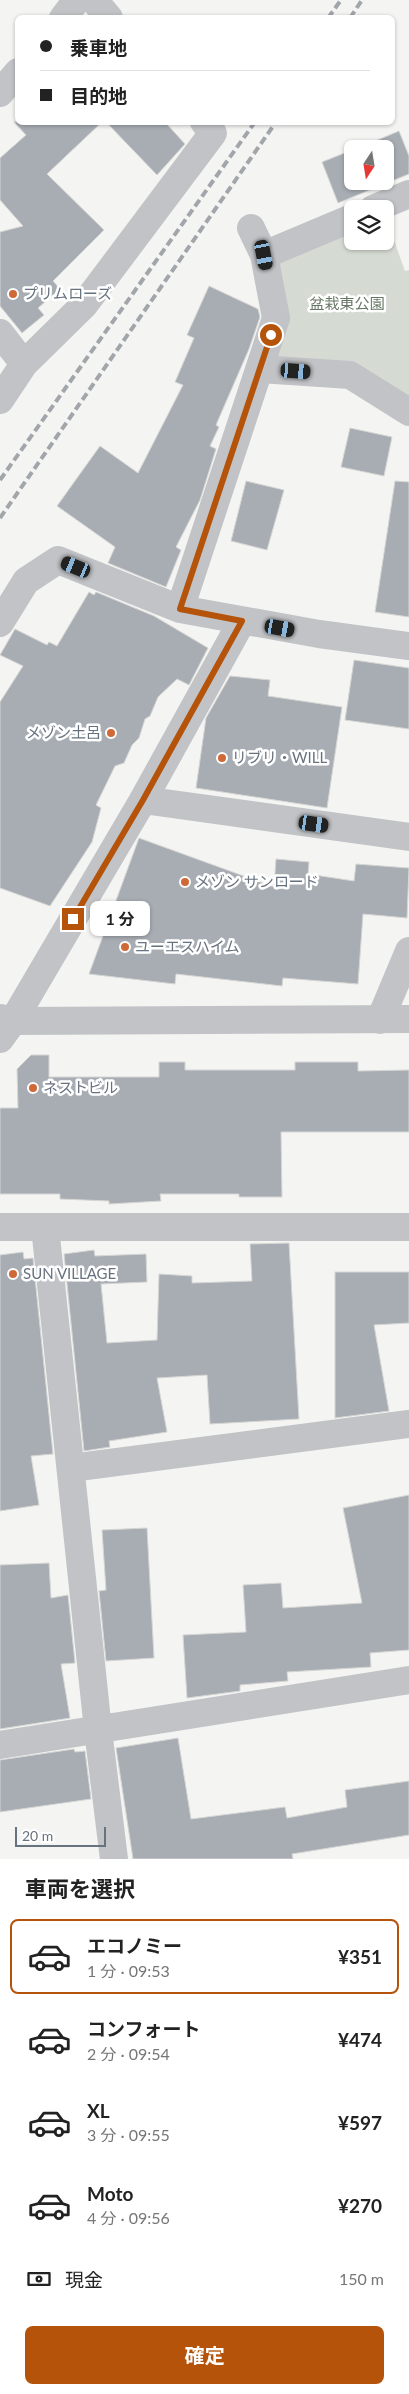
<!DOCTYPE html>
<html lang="ja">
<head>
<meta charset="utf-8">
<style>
  :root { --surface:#fff; --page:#f6f6f6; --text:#222; --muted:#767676; --line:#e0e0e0; --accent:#b45309 }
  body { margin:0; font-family:Lato,"Noto Sans JP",sans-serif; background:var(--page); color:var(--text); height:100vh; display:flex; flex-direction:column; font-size:19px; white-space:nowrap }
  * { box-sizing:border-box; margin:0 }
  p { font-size:16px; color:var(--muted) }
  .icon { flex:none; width:28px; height:28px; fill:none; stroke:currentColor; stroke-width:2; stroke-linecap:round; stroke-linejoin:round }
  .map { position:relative; height:1859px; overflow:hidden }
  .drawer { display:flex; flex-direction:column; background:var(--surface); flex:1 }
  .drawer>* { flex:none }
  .hud { position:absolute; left:15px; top:15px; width:380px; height:110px; border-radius:8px; box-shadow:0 1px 4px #0004; display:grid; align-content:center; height:110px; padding:0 25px; background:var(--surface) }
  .needle { width:32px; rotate:192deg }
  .controls { position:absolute; left:344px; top:140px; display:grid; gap:10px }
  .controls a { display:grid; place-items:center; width:50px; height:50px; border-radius:8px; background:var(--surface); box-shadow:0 1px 4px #0004; font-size:25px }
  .scale { position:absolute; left:15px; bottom:12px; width:91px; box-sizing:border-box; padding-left:5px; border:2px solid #67727f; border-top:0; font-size:14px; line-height:18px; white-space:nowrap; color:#67727f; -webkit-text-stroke:4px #fff; paint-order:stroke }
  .end { position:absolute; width:22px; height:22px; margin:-11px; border:6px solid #b45309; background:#fff; box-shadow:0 0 0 2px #fff }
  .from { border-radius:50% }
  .bubble { position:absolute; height:35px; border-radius:8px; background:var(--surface); box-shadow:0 1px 4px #0004; font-size:16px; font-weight:700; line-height:35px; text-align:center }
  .car { position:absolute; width:15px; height:30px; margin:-15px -8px; border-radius:6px; box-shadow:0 0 4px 1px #0007; background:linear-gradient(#222 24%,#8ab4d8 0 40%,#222 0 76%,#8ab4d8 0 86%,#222 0) }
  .hud b { display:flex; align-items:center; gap:18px; height:48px; font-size:19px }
  .hud b+b { border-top:1px solid var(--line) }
  .hud i { width:12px; height:12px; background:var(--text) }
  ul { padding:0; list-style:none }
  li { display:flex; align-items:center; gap:15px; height:75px; margin:0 10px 8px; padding:0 15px; border:2px solid transparent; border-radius:8px }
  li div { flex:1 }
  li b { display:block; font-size:19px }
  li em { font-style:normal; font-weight:700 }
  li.on { border-color:var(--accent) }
  li>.icon { width:45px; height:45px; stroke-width:1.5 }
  h2 { padding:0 25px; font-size:22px; line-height:60px }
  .pay { display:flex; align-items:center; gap:12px; height:55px; padding:0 25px; font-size:19px }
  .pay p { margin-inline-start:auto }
  .cta { display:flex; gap:10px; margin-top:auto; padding:10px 25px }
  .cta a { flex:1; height:58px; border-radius:8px; background:var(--accent); color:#fff; font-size:20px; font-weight:700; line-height:58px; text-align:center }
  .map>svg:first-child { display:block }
</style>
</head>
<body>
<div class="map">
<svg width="409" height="1859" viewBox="0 0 409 1859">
  <rect width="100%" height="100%" fill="#f4f5f2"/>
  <path fill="#d5dbd3" d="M386 218 405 271 409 270V405L287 366 277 355 278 260 352 231V241H385Z"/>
  <path fill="#a7adb3" stroke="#d6d6d4" d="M14 122H102L47 174 104 230 53 281 60 289 38 308 44 315 22 333 0 306V232L23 226 0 200V158L26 135Z
    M106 122H165L185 144 157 175Z
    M399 131 409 156V174L338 203 322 162 352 150V181H385V149H356Z
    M209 286 258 309 260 317 249 349 216 425 219 427 210 446 216 449 200 500 176 547 181 550 166 587 108 563 115 547 57 506 100 446 138 473 183 385 175 382 194 338 187 335Z
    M350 428 392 437 384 476 341 467Z
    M246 481 284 490 267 550 231 541Z
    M395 481 409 482V617L375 612Z
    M89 592 94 595 96 592 154 616 208 648 189 685 177 679 158 697 150 716 145 719 139 738 132 745 124 763 115 766 96 805 101 808 92 842 50 906 0 888V702L23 666 0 655 15 629 47 645 49 642 57 646Z
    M354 660 409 668V729L345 720Z
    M230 676 270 680 268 696 342 707 327 808 196 788 206 718Z
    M139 838 274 887 276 859 309 862 308 874 354 881 356 864 409 868 407 918 363 914 358 984 283 978 282 986 176 974 175 984 89 974Z
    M31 1055H49V1077H159V1062H185V1070H295V1062H358V1071L409 1070V1132H281L282 1197H239V1194H160L161 1201 109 1204V1201L60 1199V1194H0V1108H18L17 1069Z
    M289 1243 299 1419 210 1424 207 1375 157 1378 167 1432 109 1441 110 1447 84 1451 64 1254 94 1250 95 1256 146 1254 147 1282 101 1284 107 1343 157 1340 159 1274 192 1276V1283L252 1281 250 1244Z
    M23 1252 24 1259 33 1258 53 1454 31 1456 39 1505 0 1511V1255Z
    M335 1272H409V1323L374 1325 389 1411 335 1418Z
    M409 1495V1650L370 1653 371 1667 287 1672 288 1681 240 1685V1691L187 1698 183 1635 246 1632 243 1585 281 1583 283 1608 362 1603 343 1508Z
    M147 1528 154 1658 106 1661 99 1591 106 1590 102 1530Z
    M49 1563 51 1598 68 1595 75 1663 61 1664 70 1718 0 1729V1565Z
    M178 1738 191 1819 285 1807 287 1818 347 1807 345 1790 409 1781V1835L292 1854 293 1859H133L116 1748Z
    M74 1749 75 1752 85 1751 91 1799 0 1812V1760Z"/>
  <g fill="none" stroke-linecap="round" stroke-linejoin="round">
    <path stroke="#c1c3c6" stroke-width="28" d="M94 0 109 18
      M63 18 77 0
      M0 93 18 72
      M373 209 409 194
      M264 255 352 218
      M0 333 24 364
      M260 369 350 375 409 412
      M0 400 24 364 84 305 213 133 204 122
      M180 609 276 318 264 255 251 228
      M0 623 26 581 58 560 180 609 319 634 409 646
      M143 800 409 837
      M0 1018 13 1021 409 1019
      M380 1020 409 951
      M0 1039 13 1021 143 800 242 621
      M0 1227H409
      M45 1227 98 1730 114 1859
      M71 1468 409 1424
      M0 1745 409 1680"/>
    <path stroke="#a2a6ab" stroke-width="4" stroke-dasharray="8 4" stroke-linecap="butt" d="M328 18 341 0
      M350 18 362 0
      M0 480 255 122
      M0 518 276 122"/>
  </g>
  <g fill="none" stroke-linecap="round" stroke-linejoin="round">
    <path stroke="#b45309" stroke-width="6" d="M73 919 143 800 242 621 180 609 271 335"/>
  </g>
  <g fill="#cf6938" stroke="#fff" stroke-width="2">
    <circle cx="13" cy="294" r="5"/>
    <circle cx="111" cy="733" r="5"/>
    <circle cx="222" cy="758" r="5"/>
    <circle cx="185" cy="882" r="5"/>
    <circle cx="125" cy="947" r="5"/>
    <circle cx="33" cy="1088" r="5"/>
    <circle cx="13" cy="1274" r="5"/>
  </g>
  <g text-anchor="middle" stroke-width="5" stroke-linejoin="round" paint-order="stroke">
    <g font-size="15" fill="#67727f" stroke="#fff" text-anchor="start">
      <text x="23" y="299">プリムローズ</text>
      <text x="101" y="738" text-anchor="end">メゾン土呂</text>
      <text x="232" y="763">リブリ・WILL</text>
      <text x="195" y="887">メゾン サンロード</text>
      <text x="135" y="952">ユーエスハイム</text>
      <text x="43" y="1093">ネストビル</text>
      <text x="23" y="1279">SUN VILLAGE</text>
    </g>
    <g font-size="15" fill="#677765" stroke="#fff">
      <text x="347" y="309">盆栽東公園</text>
    </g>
  </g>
</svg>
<div class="controls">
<a><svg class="needle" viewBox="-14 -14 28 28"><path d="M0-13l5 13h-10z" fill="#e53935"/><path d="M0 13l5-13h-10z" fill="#767676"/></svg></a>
<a><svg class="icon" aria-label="layers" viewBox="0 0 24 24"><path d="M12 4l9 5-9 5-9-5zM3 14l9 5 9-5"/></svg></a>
</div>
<div class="scale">20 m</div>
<i class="end from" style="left:271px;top:335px"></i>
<i class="end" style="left:73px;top:919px"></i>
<div class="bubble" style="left:90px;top:901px;width:60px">1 分</div>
<i class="car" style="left:264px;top:255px;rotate:169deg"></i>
<i class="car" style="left:296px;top:371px;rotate:94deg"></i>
<i class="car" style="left:76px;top:567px;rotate:292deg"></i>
<i class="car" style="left:280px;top:628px;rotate:100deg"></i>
<i class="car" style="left:314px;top:824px;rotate:98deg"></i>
<div class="hud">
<b><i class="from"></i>乗車地</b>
<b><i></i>目的地</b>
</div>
</div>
<section class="drawer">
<h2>車両を選択</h2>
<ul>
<li class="on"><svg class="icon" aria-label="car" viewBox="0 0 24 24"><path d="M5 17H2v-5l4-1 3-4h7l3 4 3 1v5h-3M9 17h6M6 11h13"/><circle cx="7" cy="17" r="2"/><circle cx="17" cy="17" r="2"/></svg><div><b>エコノミー</b><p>1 分 · 09:53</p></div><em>¥351</em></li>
<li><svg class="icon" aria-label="car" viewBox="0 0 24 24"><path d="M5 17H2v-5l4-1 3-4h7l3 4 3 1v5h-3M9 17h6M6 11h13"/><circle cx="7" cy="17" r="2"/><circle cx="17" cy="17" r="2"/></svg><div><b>コンフォート</b><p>2 分 · 09:54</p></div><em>¥474</em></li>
<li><svg class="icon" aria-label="car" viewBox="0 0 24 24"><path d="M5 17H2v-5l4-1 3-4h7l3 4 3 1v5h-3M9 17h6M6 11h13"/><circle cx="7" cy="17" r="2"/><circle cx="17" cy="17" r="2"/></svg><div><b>XL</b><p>3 分 · 09:55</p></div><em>¥597</em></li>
<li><svg class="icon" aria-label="car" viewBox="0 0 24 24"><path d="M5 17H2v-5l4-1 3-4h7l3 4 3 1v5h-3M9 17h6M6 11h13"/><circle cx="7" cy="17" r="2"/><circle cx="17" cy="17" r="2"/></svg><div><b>Moto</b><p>4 分 · 09:56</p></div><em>¥270</em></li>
</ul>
<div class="pay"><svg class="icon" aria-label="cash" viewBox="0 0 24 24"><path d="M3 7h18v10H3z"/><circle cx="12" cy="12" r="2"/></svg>現金<p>150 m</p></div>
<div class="cta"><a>確定</a></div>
</section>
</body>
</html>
